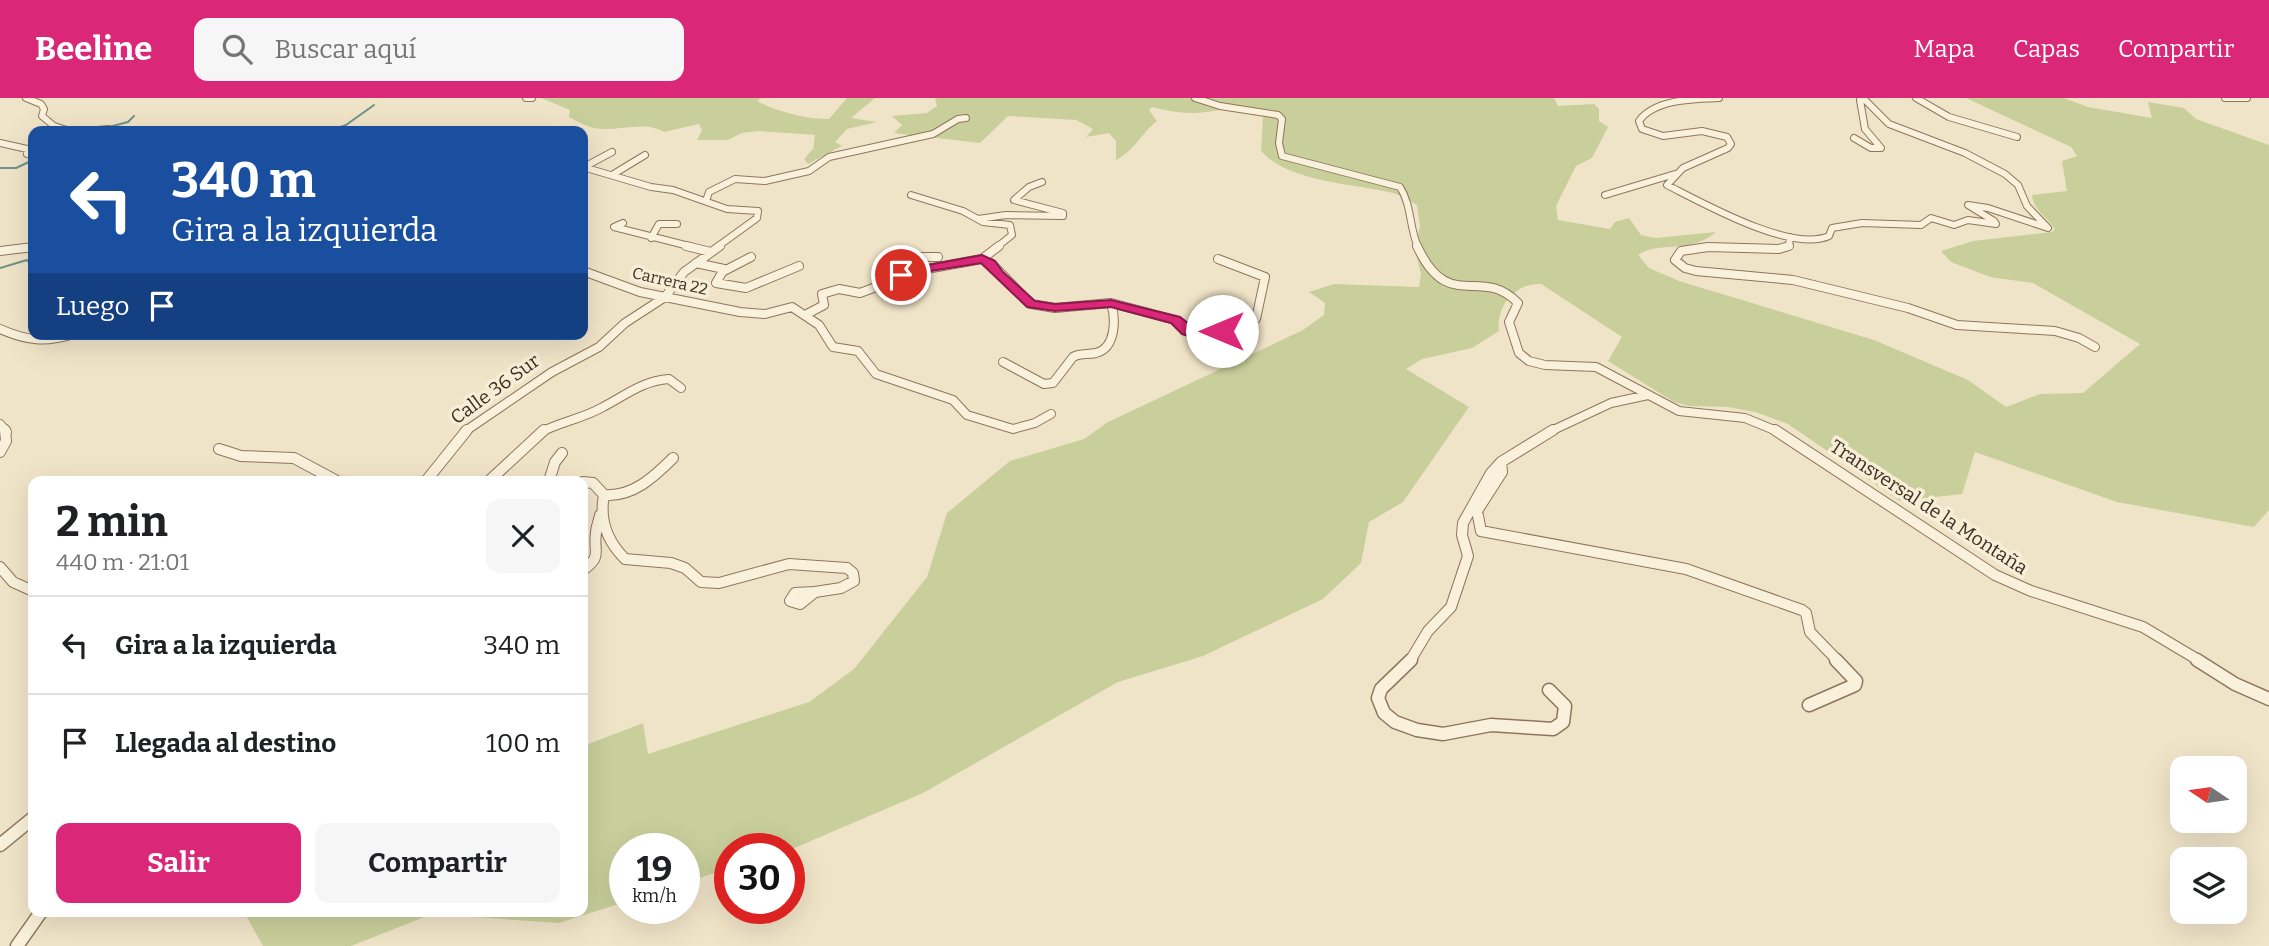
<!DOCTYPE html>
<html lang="es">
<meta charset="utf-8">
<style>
:root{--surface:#fff;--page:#f6f6f6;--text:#202124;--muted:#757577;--line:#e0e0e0;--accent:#db2777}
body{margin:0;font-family:Bitter,serif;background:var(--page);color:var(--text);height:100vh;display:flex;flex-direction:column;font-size:26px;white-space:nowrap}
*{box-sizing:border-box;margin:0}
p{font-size:23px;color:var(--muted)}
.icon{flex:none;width:38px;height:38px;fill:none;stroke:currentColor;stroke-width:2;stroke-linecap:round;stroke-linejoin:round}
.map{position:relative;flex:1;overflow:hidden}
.panel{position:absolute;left:28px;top:378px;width:560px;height:441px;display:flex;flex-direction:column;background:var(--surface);border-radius:14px;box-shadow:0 7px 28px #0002}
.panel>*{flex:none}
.guide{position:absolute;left:28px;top:28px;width:560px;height:214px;border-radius:14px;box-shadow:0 7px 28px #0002;background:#1a4fa0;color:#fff;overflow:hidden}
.needle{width:46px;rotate:283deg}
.buttons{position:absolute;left:2170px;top:658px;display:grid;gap:14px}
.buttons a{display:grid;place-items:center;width:77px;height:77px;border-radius:14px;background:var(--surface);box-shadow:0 7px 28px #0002;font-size:35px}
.speed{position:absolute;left:609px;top:735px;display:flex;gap:14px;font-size:35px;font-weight:700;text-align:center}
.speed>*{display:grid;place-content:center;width:91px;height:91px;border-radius:50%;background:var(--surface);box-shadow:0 7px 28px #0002;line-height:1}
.speed small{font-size:18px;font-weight:400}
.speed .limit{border:10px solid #d22;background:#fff;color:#111}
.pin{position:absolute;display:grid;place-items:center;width:60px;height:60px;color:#fff;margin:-30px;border:4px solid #fff;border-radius:50%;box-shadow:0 2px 7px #0007}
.me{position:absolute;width:77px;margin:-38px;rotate:270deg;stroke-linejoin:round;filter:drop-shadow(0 0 5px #0008)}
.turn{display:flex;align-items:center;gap:24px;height:147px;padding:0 28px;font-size:32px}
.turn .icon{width:91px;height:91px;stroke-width:2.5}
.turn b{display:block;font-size:49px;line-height:60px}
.then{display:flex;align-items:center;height:66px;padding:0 28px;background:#0003;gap:14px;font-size:26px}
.round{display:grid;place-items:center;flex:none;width:74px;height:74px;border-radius:14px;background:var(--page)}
.overview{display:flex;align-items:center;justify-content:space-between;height:119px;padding:0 28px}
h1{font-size:42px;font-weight:700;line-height:52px}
.cta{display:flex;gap:14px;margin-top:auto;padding:14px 28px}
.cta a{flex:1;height:80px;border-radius:14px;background:var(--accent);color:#fff;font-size:28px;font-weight:700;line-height:80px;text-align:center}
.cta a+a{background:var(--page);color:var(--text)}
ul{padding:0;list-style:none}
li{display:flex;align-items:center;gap:21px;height:98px;padding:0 28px;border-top:2px solid var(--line)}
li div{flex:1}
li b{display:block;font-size:26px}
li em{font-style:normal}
header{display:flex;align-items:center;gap:42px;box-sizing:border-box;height:98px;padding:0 35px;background:var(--accent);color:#fff}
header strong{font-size:33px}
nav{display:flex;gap:38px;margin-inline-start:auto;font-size:24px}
.search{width:490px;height:63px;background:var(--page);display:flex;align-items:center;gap:18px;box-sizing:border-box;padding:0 24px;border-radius:14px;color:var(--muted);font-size:26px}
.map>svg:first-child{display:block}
.green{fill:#c9cf9b}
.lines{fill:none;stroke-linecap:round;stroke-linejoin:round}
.stream{stroke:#6f938a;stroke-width:2}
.minor-far3-casing{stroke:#8d765c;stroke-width:8}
.minor-far2-casing{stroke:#8d765c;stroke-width:10}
.minor-far1-casing{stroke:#8d765c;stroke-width:12}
.minor-casing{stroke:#8d765c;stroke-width:15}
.minor-far3{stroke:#faf1dc;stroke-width:6}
.minor-far2{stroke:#faf1dc;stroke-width:8}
.minor-far1{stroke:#faf1dc;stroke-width:10}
.minor{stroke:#faf1dc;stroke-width:12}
.route{fill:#db2777;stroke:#8e194d;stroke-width:2}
.labels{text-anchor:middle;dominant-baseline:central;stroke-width:7;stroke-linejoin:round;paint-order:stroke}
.far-street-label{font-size:16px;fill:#3d2e20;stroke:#f7eed8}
.street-label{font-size:19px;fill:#3d2e20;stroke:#f7eed8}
</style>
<header>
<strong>Beeline</strong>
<div class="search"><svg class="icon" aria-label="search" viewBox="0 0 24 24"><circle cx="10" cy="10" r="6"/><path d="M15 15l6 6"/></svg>Buscar aquí</div>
<nav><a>Mapa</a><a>Capas</a><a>Compartir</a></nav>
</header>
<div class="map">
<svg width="2269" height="848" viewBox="0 0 2269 848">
<rect width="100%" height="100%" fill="#f0e4c8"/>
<path class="green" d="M541,0h220l-4,3c21,11 49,18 72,18l18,-21h28l-24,20 26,4 -30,7 -12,13 7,4 -34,18 -4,-5 9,-10 2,-14 -56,-4 -17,2 -14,7h-31l5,-10 -3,-6 -35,8c-18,-11 -42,-2 -62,-3 -12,0 -23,-7 -33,-12l1,-7z
M935,0h619l4,8 36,-2 5,5v12l9,6 -16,31 -16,8 -20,40 2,14 52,9 5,-7 14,-4 12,17 14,3 61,-6c-24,22 -59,9 -78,23l11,13 30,13 195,59 94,40 38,27 34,-13 43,-1 57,-49 -107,-61 -43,-6 -39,-15 -10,-11 32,-10 79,-9 3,-3c-8,-12 -22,-19 -23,-34l35,-4 -5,-30 15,-5 -6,-9 -105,-49h98l24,9 64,11 -4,-16 36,6 12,11 73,26v365l-15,17 -137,-25 -142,-50 -13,42 -62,7 -112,-77 -33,-12 -27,-5 -39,-1 -15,-4 -66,-41 14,-24 -81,-53c-26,-1 -45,21 -42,47l-27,17 -50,11 -16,10 63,38 -66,95 -34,20 -8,41 -38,36 -120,57 -85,26 -195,111 -124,53 -10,4 -59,-1v19l-46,15v-34h-59v53l-66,21 -127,-9 -81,32h-88l-19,-34h339v-166l60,-23 5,31 161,-52 45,-33 73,-92 20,-64 63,-52 74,-22 24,-17 195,-92 21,-15 1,-12 -16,-11 25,-8 85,3 2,-13 -6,-25 5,-23 -3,-21c-7,-4 -16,-10 -24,-12 -40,-10 -103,-10 -132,-42l2,-34c-18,-16 -49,-4 -71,-4 -14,0 -27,-3 -40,-6l-3,3 8,11c-15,12 -24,31 -41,39v-19l-7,-8 -23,4 7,-8 -17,-9 -68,-4 -28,27 -86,-10 8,-8 -10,-9 35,-3 10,-7z"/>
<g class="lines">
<path class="stream" d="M109,29l19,-5 6,-6
M330,33l16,-6 28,-20
M0,70h16l17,-8
M0,170l27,-8 6,8"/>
<defs>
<path id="minor-far3" d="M26,0l15,6 3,5 -2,7 12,10 16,5
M526,0h6
M1195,0l25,8 58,9 4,4 -3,24 3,13 118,31c12,19 9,40 18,60
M1719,0c-25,1 -64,1 -80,23l3,8 21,7 39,-5 25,6 4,7 -3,4 -45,20 -16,17c36,18 124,68 162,51l3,-8 30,-5 59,2 10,-7 23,7 14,-5 28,4 -2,-3
M1863,0l26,26 76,29 40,21 13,11 9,21 21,22 -60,-20 -20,-3 26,16
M1916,0l33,19 68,20
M2225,0h22
M84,33l25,-2
M1854,40l17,10h10l-16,-19 -5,-29 4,-2
M0,45l27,6v5
M583,69l68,20 22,3 54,19 31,2 -1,7 -40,29
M584,69l28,-15
M612,77l33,-20
M911,97l52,16 20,11 27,3 2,10 -15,12
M1605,97l70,-21
M706,103l3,-9 26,-13 30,2 44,-10 20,-14 104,-23 25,-15 8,-1
M978,121l28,-4 57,1v-3l-49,-13 15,-13 13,-5
M623,125l-9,4 79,20
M651,140l8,-14h18
M30,149h3
M1706,149h14
M1785,149l4,-1 1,-9"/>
<path id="minor-far2" d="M686,148l25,6
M1417,148c32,69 63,18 101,57l-9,19 10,31 10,8 16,4 51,2 83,44 66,7 34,14
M1789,148l-10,3 -71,-2 -27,4 -6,9 10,8 11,3 97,9 115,28 49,17 98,6 24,7 16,9
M0,153l33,-4
M982,161l17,-13
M696,165l28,6 -8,14 30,5 53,-22
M583,173l57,21 100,20 25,2 27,-7 27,18 14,22 25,4 18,23 77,26 14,15 46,14 22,-6 16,-9
M724,173l27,-14
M908,177l-20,-3 31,-15h19
M805,217l19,-10 -2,-11 17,-5 21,4 61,-23 61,-11 9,4 40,41 24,4 56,-5 64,17 11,11 10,3 26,-3 34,-12 9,-42 -47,-18
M0,231c27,12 46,14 74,5
M1003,264l41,22 9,-1 20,-26c8,-4 14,-2 23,-4 20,-5 20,-34 15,-50
M0,326l7,8
M464,334l88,-60 47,-25 26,-24 40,-26 19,-25 36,-26
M541,334c20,-10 43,-14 62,-25 23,-12 39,-26 66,-28l12,9
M1549,334l62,-29 37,-8"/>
<path id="minor-far1" d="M1775,332l220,145 36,16 112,36 57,34
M219,351l22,7 53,2 43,23
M0,354l6,-11 -1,-11
M1501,364l1,10 -25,39 4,20 205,38 116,41 4,3 4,19 28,29
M426,383l41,-51
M489,383l55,-51
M549,383l6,-19 7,-9
M583,384l10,1 11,12c29,2 50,-18 69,-37
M604,397c-5,25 3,46 21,64l46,4 14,5 16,14 18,1 70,-19 58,4 6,5 1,8 -13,7 -26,4
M0,469l13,15 20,9
M583,472c20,-14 10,-18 13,-37 0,-6 3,-12 4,-18
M815,494l-15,12 -10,-3 5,-8z
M1410,563l18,-30 23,-24 17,-51 -6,-21 1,-12 28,-50 10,-11 52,-32"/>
<path id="minor" d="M1411,562l-30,29 -3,9 6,15 11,9 22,8 26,4 48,-9 62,4 10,-7 2,-16 -16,-16
M2197,562l38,24 34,15
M1809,607l46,-20 1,-4 -20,-21
M0,747l33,-27
M17,848l24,-34"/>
</defs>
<use href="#minor-far3" class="minor-far3-casing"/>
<use href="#minor-far2" class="minor-far2-casing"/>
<use href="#minor-far1" class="minor-far1-casing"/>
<use href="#minor" class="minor-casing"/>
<use href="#minor-far3" class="minor-far3"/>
<use href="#minor-far2" class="minor-far2"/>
<use href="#minor-far1" class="minor-far1"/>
<use href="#minor" class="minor"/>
</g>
<path class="route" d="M982,157l13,6 8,11 32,29 20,3 56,-4 69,17 17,13 25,-2 6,3 -6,4 -26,3 -14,-4 -11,-11 -60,-16 -56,4 -28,-4 -46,-44 -50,8 -23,8 -13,-4 33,-10z"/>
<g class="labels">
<g class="far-street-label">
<text transform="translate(670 183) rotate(13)">Carrera 22</text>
</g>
<g class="street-label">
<text transform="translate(495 291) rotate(-36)">Calle 36 Sur</text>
<text transform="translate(1929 409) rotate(33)">Transversal de la Montaña</text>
</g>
</g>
</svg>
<div class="buttons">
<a><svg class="needle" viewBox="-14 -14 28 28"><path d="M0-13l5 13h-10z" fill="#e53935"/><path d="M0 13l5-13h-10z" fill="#757577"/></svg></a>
<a><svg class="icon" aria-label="layers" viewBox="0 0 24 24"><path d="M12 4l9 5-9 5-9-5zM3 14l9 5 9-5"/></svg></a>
</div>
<div class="speed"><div>19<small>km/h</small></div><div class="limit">30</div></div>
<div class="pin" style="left:901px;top:177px;background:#d93025"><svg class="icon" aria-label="arrive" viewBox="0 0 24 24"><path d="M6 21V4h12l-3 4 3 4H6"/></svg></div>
<svg class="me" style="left:1222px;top:233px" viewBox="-20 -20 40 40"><circle r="19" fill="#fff"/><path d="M0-13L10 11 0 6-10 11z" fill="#db2777"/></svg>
<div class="guide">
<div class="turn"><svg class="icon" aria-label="left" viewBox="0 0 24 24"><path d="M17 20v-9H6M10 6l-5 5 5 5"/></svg><div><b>340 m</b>Gira a la izquierda</div></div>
<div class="then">Luego<svg class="icon" aria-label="arrive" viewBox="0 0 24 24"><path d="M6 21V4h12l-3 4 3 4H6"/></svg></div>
</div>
<section class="panel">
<div class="overview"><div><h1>2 min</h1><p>440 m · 21:01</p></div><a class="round"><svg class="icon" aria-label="close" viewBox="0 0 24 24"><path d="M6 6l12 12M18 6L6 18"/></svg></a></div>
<ul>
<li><svg class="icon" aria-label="left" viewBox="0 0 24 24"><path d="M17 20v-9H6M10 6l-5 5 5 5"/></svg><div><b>Gira a la izquierda</b></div><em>340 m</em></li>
<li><svg class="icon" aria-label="arrive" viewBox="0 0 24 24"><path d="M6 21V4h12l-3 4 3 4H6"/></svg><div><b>Llegada al destino</b></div><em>100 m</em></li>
</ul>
<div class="cta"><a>Salir</a><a>Compartir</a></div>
</section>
</div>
